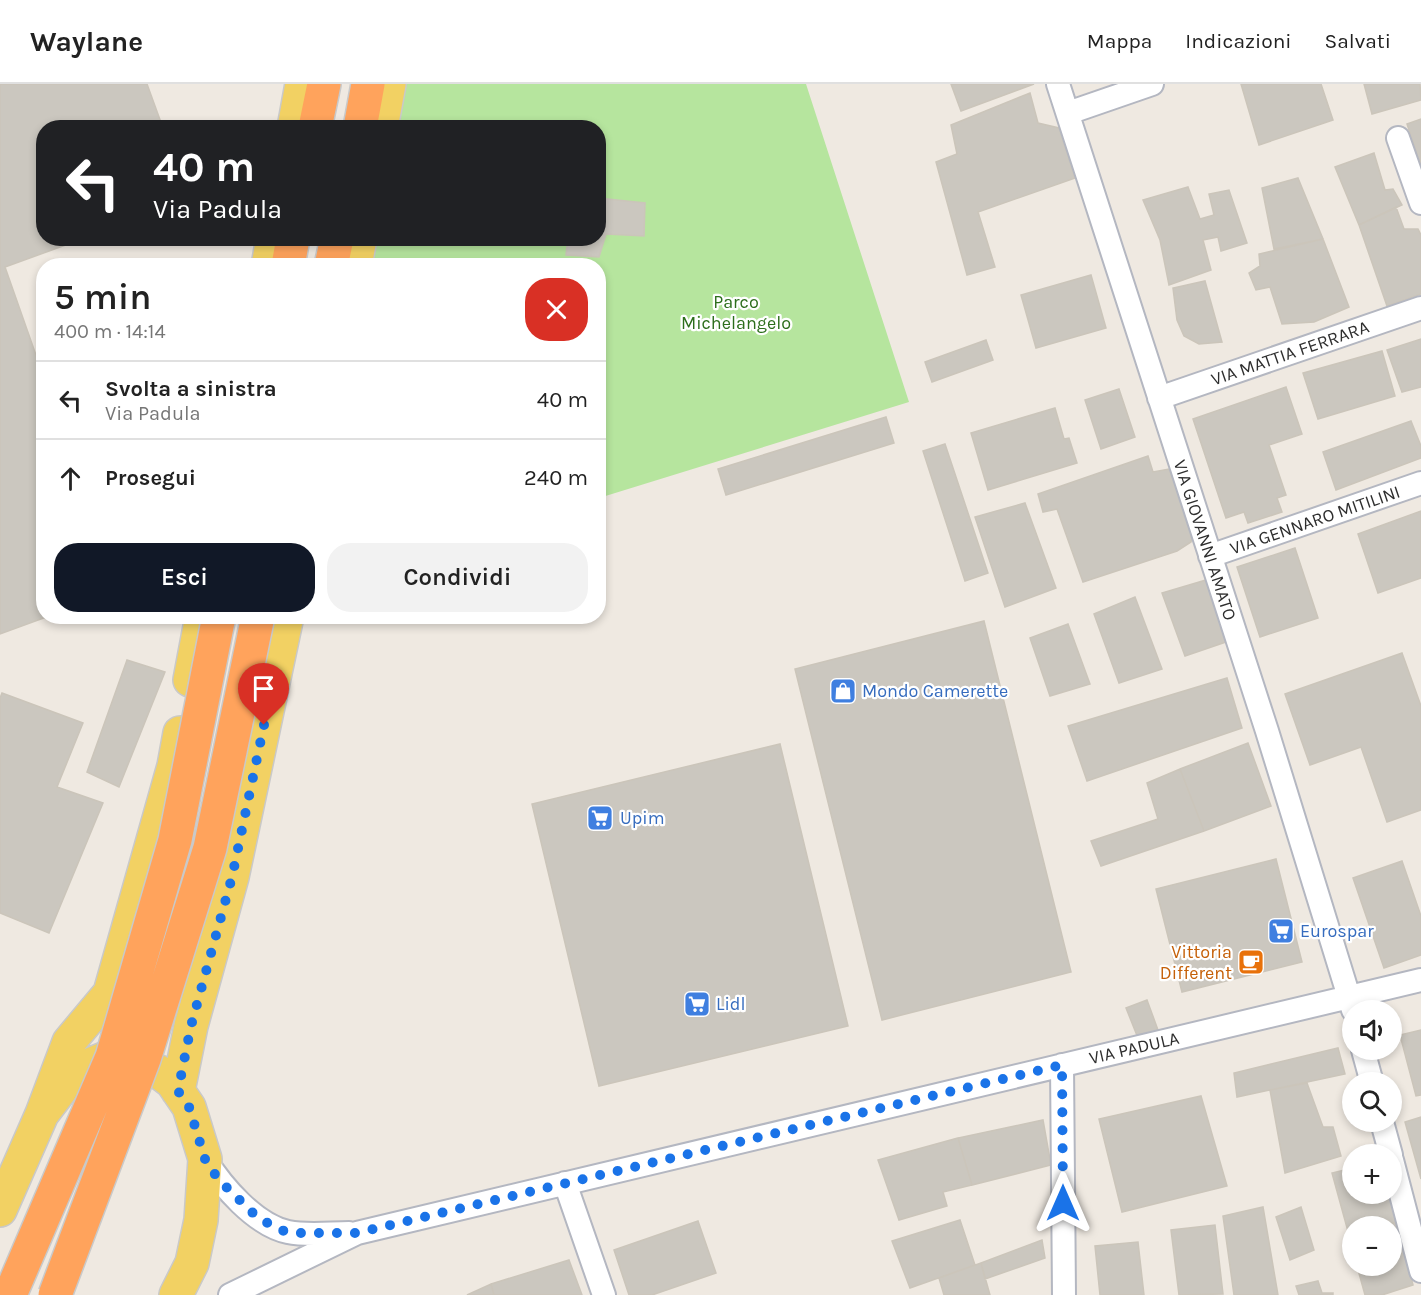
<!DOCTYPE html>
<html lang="it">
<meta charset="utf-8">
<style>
:root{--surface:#fff;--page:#f2f2f2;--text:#222;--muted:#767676;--line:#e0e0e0;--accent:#111827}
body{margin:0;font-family:Karla,sans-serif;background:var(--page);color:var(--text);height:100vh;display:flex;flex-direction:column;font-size:22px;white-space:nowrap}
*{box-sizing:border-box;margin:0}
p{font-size:20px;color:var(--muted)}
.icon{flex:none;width:33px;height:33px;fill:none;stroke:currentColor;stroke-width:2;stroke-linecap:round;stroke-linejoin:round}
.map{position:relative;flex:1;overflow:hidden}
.side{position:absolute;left:36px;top:174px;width:570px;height:366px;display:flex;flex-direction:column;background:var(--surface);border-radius:24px;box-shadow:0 3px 9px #0003}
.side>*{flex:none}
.top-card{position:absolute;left:36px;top:36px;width:570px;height:126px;border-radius:24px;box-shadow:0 3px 9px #0003;background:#202124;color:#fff;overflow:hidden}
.fabs{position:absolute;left:1342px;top:916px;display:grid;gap:12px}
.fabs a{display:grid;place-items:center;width:60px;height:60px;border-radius:50%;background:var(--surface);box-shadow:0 3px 9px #0003;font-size:30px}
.pin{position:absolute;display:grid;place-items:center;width:51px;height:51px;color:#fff;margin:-62px -26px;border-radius:50% 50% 50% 0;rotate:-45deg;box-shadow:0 0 6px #0007}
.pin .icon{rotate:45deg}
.me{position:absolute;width:66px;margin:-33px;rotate:0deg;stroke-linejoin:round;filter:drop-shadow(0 0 4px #0008)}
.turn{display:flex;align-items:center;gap:21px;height:126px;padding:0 18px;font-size:27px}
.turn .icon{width:78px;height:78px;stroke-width:2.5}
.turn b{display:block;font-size:42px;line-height:51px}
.round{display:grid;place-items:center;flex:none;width:63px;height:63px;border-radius:24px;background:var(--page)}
.head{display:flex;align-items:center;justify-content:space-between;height:102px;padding:0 18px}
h1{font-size:36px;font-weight:600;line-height:45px}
.action{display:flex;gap:12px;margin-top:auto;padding:12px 18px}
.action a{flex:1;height:69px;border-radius:24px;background:var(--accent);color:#fff;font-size:24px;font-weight:600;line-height:69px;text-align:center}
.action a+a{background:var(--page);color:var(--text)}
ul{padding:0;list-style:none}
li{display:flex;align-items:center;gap:18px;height:78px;padding:0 18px;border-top:2px solid var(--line)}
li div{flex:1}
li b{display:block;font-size:22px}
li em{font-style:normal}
header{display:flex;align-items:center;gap:36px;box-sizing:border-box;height:84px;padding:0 30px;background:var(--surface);border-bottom:2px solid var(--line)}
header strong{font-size:28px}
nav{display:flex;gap:33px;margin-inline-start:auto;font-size:21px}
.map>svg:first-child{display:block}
.green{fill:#b6e59e}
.building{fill:#cbc7bf;stroke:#cbc5ba;stroke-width:1.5}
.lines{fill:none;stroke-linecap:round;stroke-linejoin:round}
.street-casing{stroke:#b4b7c1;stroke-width:26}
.primary-casing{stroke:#c9c9c9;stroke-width:36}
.highway-casing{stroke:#c9c9c9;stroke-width:36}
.street{stroke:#fff;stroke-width:22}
.primary{stroke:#f2d163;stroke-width:33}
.highway{stroke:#ffa35c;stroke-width:33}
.highway-bridge-casing{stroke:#c9c9c9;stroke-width:36;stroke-linecap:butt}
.highway-bridge{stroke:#ffa35c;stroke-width:33}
.route{stroke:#1a73e8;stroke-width:10;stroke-dasharray:0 18}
.labels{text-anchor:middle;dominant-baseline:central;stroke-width:4.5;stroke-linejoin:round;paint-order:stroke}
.park-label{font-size:18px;fill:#2c6e1b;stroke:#fff}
.street-label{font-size:18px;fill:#2e2e2e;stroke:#fff}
.shop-label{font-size:18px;fill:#366cbe;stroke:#fff;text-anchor:start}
.food-label{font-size:18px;fill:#c56008;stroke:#fff;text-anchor:end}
</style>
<header>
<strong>Waylane</strong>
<nav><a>Mappa</a><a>Indicazioni</a><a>Salvati</a></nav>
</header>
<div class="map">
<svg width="1421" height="1211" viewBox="0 0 1421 1211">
<rect width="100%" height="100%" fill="#efe9e1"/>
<path class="green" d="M405,0h401l103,318 -310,96 -1,-232h-230l5,-27 225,-1v-110l-202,-1z"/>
<path class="building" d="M0,0h147l16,44h-119v110h41l-80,29 39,111v238h5l-49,18z
M951,0h83l-73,27z
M1241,0h80l12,36 -74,25z
M1364,0h56l1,16 -49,14z
M1030,9l8,30 21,5 16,50 -97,34 17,55 -28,8 -31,-113 21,-8 -6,-29z
M1421,35v47l-14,-42z
M1374,69l11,37 8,-1 9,16 -43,20 -24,-58z
M1298,94l25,61 -49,10 -12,-61z
M1188,103l12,32 14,-4 -5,-21 20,-4 18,53 -26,8 -3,-14 -15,3 8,30 -42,15 -9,-45 -17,-40z
M598,114l47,5 -1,33 -38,-2 -7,23 -33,-2 2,-17h30z
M1396,123l8,22h14l3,6v59l-34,12 -28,-81z
M1323,155l26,68 -35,15 -32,2 -12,-37 -14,3 -7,-17 11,-7 -1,-12z
M1091,191l15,53 -70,20 -15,-53z
M1205,197l17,61 -23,2 -15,-8 -7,-16 -4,-32z
M1421,255v48l-19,5 -15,-42z
M986,256l7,20 -61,22 -7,-20z
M1382,267l13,45 -77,23 -15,-46z
M1286,303l16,47 -33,11 17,50 -9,3 5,14 -34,11 -4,-11 -18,6 -33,-99z
M1119,305l16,48 -34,12 -16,-49z
M1055,324l9,31 5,-1 8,25 -89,27 -17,-57z
M886,333l8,26 -168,52 -8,-26z
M1411,337l10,25v12l-85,32 -13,-38z
M945,360l43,129 -23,8 -42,-130z
M1148,372l5,16 16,-3 25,61 -3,12 -14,9 -94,31 -26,-73 -14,3 -5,-18z
M1025,419l31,85 -51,19 -30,-90z
M1421,427v67l-43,15 -20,-59z
M1295,464l23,70 -58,19 -23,-70z
M1206,496l20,62 -41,14 -23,-63z
M1135,513l27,72 -43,14 -25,-69z
M984,537l87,351 -189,48 -87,-351z
M1068,540l22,60 -40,12 -20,-58z
M1402,569l19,53v104l-34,12 -26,-75 -51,18 -25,-71z
M127,576l38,12 -46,115 -32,-15z
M1227,594l15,50 -155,53 -19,-55z
M2,609l81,30 -26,64 46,16 -54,130 -49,-20v-215z
M1248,659l23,63 -67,25 -24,-62z
M780,660l68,282 -249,60 -67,-282z
M1180,685l24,62 -103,35 -10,-25 67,-22 -11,-36z
M1276,775l26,103 -120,30 -26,-103z
M1402,777l19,55v39l-37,13 -31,-90z
M1147,916l11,30 -20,8 -12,-30z
M1421,946v65l-5,1 -16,-61z
M1338,964l7,26 -108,23 -3,-24z
M1307,999l16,44h10l8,29 -56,17 -15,-83z
M1201,1012l26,90 -105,26 -23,-93z
M1421,1033v62l-16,-57z
M1043,1036l8,45 -79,20 -14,-47z
M958,1054l14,47 -29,7 4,14 -48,14 -21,-60z
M1353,1084v26h37l7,28 -18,5h-26v7l-4,1 -17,-62z
M1263,1123l15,88h-44l-11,-79z
M1301,1123l13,43 -24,10 -14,-43z
M960,1136l15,45 -65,23 -18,-47z
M698,1137l18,52 -64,22h-23l-15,-45z
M1397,1138l16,63 -31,10h-17l-8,-29h35v-39h-13z
M1215,1141l8,69 -44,1 -8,-65z
M1042,1156l3,18 -60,21 -4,-16z
M1138,1158l6,53h-44l-5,-49z
M569,1176l13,35h-88l-3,-11z
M981,1179l9,32h-46l-5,-17z
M1318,1197l4,12h11v2h-34l-3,-9z
M491,1200l3,11h-27z"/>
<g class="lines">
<defs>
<path id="street" d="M1058,0l209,647 86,279
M1068,29l84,-29
M1398,54l23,65
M1159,314l262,-90
M1210,472l211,-73
M1363,966l9,33
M1062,981l2,230
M1382,1038l9,33
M205,1075c17,27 50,66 83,73 19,4 42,1 61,1
M1392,1076l29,111
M565,1099l39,112
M230,1211l127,-62 1064,-253"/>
<path id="primary" d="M294,44l8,-44
M381,44l8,-44
M268,182l5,-28
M355,182l5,-28
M190,596l12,-64
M178,1007l13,-65 41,-149 55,-261
M42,1030l27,-72 41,-49 64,-227 6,-33
M0,1126l42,-96 26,-34 19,-14 17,-7 32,3 23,10 13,10 17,25 16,52 -4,61 -9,43 -16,32"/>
<path id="highway" d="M315,44l9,-44
M360,44l8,-44
M288,182l5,-28
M331,182l6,-28"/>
</defs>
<use href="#street" class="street-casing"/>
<use href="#primary" class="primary-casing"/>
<use href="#highway" class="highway-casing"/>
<use href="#street" class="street"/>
<use href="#primary" class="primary"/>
<use href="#highway" class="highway"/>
<defs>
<path id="highway-bridge" d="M10,1211l102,-238 63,-217 44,-224
M55,1211l89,-236 66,-211 48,-232"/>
</defs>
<use href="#highway-bridge" class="highway-bridge-casing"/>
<use href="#highway-bridge" class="highway-bridge"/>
</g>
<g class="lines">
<path class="route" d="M264,641l-32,152 -41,149 -13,65 11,16 16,52 13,20 39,38 21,12 13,4h66l705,-168 1,138"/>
</g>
<defs>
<symbol id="shop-square" viewBox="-11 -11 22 22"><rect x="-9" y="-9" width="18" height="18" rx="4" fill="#3f7fe0" stroke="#fff"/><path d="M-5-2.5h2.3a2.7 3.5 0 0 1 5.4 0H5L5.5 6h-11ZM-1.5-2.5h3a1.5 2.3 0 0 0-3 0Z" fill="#fff"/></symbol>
<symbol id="supermarket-square" viewBox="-11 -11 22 22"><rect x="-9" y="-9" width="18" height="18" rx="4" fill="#3f7fe0" stroke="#fff"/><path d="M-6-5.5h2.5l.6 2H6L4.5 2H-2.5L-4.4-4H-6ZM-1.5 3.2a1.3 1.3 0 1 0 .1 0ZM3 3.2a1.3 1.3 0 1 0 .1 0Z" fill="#fff"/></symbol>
<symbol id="cafe-square" viewBox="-11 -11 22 22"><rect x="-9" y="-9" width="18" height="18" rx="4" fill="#e8710a" stroke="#fff"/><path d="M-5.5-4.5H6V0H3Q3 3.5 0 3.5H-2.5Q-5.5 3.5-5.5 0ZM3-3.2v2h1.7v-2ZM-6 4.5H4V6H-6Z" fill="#fff"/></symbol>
</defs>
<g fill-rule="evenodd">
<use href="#shop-square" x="828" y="592" width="30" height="30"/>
<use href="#supermarket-square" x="585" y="719" width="30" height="30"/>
<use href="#supermarket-square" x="1266" y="832" width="30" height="30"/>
<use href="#cafe-square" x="1236" y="863" width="30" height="30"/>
<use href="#supermarket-square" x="682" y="905" width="30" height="30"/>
</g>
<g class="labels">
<g class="park-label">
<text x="736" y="218">Parco<tspan x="736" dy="21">Michelangelo</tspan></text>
</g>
<g class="street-label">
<text transform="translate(1290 269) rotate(-19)">VIA MATTIA FERRARA</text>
<text transform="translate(1315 436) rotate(-19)">VIA GENNARO MITILINI</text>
<text transform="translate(1205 456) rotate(72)">VIA GIOVANNI AMATO</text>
<text transform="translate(1134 964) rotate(-13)">VIA PADULA</text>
</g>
<g class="shop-label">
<text x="862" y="607">Mondo Camerette</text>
<text x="620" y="734">Upim</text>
<text x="1300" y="847">Eurospar</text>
<text x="716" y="920">Lidl</text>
</g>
<g class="food-label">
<text x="1232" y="868">Vittoria<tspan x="1232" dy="21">Different</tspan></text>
</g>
</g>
</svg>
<div class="fabs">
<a><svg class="icon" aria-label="sound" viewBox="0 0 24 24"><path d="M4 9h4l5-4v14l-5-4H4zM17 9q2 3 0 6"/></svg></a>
<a><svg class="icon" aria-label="search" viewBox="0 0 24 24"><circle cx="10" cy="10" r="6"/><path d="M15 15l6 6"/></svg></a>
<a>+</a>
<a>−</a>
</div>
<div class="pin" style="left:264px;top:641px;background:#d93025"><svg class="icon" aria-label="arrive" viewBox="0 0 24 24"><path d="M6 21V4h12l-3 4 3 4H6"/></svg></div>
<svg class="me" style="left:1063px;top:1119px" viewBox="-20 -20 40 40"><path d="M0-17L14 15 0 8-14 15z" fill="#1a73e8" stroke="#fff" stroke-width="4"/></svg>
<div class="top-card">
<div class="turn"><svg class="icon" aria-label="left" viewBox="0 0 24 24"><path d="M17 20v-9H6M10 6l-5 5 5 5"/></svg><div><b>40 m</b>Via Padula</div></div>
</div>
<section class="side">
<div class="head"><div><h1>5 min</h1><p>400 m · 14:14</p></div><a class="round" style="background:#d93025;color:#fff"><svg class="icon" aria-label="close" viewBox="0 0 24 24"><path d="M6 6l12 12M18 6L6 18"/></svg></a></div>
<ul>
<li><svg class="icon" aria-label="left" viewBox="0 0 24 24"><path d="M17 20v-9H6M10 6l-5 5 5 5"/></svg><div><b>Svolta a sinistra</b><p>Via Padula</p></div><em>40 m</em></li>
<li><svg class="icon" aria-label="ahead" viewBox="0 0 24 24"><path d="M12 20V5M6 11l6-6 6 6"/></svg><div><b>Prosegui</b></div><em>240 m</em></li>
</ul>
<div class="action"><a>Esci</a><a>Condividi</a></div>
</section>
</div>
